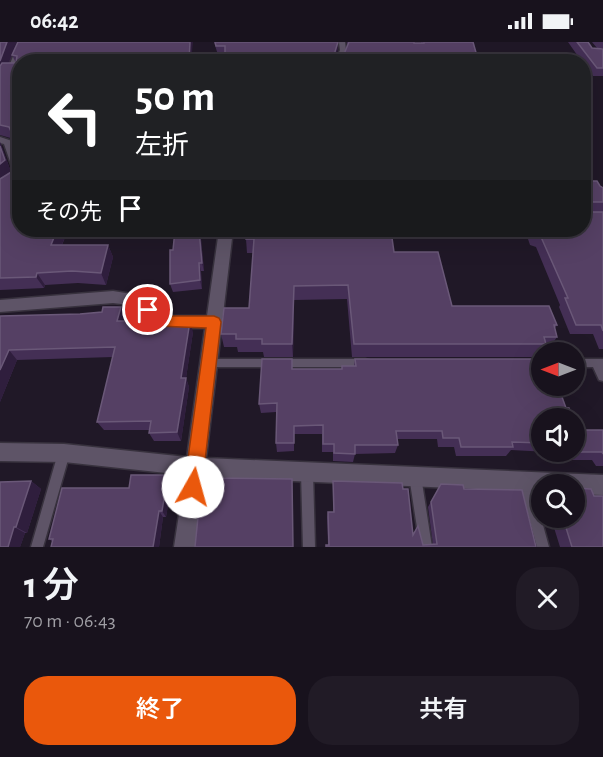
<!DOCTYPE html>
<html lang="ja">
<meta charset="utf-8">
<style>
:root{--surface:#18121d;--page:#211b26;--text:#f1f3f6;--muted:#9f9ea4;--line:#36323b;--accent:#ea580c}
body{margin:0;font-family:"Alegreya Sans","Noto Sans JP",sans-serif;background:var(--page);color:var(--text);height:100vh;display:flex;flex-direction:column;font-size:22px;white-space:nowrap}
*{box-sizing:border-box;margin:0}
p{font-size:20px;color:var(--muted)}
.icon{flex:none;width:33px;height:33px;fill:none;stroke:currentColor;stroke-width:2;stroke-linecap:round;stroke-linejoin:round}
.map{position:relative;height:505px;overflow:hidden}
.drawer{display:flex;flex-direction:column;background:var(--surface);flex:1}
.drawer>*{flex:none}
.guide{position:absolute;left:12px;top:12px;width:579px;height:183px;border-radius:24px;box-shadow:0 6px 24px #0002,0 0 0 2px var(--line);background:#202124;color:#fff;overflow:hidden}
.needle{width:39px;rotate:270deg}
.controls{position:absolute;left:531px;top:300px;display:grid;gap:12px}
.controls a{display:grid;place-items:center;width:54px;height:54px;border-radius:50%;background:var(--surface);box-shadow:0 6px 24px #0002,0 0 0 2px var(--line);font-size:30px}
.pin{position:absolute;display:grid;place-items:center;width:51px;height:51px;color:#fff;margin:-26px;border:3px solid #fff;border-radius:50%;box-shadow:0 2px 6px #0007}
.me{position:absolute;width:66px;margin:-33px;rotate:7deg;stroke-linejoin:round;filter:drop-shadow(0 0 4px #0008)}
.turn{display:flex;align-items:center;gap:21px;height:126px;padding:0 24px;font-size:27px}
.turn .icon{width:78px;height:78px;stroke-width:2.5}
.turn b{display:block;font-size:42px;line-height:51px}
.then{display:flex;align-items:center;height:57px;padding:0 24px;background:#0003;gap:12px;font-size:22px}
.round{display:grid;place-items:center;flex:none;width:63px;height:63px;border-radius:24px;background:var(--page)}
.summary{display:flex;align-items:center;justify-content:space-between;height:102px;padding:0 24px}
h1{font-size:36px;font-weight:600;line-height:45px}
.button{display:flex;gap:12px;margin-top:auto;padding:12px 24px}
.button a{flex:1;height:69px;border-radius:24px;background:var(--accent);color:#fff;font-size:24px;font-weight:600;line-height:69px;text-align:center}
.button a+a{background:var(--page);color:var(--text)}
.status{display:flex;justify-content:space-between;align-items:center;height:42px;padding:0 30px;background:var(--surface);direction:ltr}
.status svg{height:16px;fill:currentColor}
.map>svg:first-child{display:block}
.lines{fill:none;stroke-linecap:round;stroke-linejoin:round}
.lane-casing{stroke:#38323e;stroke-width:3}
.street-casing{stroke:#38323e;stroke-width:3}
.lane{fill:#5e5467;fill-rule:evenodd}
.street{fill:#5e5467;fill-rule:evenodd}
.wall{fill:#442f55}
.shaded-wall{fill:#2f1e3d}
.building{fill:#554064;stroke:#6a5878;stroke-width:1.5}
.route{fill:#ea580c;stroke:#983908;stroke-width:1.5}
</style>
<div class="status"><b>06:42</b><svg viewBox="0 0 49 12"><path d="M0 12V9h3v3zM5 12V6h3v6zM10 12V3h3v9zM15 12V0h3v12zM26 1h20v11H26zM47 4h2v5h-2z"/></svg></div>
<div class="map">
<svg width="603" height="505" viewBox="0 0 603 505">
<rect width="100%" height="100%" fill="#201827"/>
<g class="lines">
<defs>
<path id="lane" d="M19,0h6l-11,27h6v4l-12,-1 -1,-1z
M339,0h6l1,8 -5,12h-6l5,-12z
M209,317h156l4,1 1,3 -1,3 -4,1h-156l-4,-1 -1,-3 1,-3z
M574,317h29v22l-4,-1 -6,-13h-19z
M64,405l4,2 2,4 -27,94h-12l27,-94 2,-4z
M307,424l4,2 2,4 2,75h-12l-2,-75 2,-4z
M415,428l4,2 2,4 11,71h-12l-11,-71 2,-4z
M525,433l4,2 2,4 18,66h-12l-18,-66 2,-4z"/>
<path id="street" d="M0,95l15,5 5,13v22l-6,-4 -10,-29 -4,-1z
M219,188h14l-27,228 397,17v20l-29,-1v-10h-32v8l-338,-15 -8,70h-22l11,-72 -121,-13 -64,-1v-18l64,1 123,13 18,-129h-43l-33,-23 -16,-2 -113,9v-12l113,-9 25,4 27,21h42z"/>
</defs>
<use href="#lane" class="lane-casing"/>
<use href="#street" class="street-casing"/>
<use href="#lane" class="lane"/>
<use href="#street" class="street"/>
</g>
<path class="wall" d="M0,0h17l-8,21h7l-4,-8 6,-13 2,20 48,168 -6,15h46l5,12 -7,28 -28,-2 -33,2 -1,3 -44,2v-148l11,30 5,-3v-26l-2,-4 -14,-4z
M214,0h124l-2,12h8l3,-9v-3h67v1h7v-1h52l3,20 -258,-7z
M568,0h20l4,6 11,1v27h-10l-9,-13v-1h-2z
M592,0h11v6h-6z
M584,139l19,7v24h-13h13v137h-4l-6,-15h-23l-11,-27 1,-2 -24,-58 -6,-2 -5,-15h59z
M175,188h35l-2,8 -7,1 3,32h-3l1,18 -29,3 -3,-8z
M338,193l34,3 22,14 58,54 105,19 -2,3 2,9 -9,13h-6l-5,7h-185l-5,-58 -53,1 -1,57h-29l-1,-5h-25l-1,-5h-13l-3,-13 28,-26 4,-55h-6l-1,-14z
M0,274l126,2 -1,3 10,2 58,9 -7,46 3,9 -8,54h-27l-5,-8v-3h-45l-7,-8 16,-65 -96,3 -17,42z
M292,317v10h50v-3h12l1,-7 187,59v34h32l4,-22h25v36h-7l-4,-6h-40l-3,-8 -38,-2 -5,6h-50l-2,-9h-16l-1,-8h-40l1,6 -3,8 -40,1 -2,8 -20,-1v-9h-11v-18h-28v17l-17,1 -1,-9v-31l-15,1 -2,-9z
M168,433l4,7 -6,35h-3l-4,30h-108l2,-5 -4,-3 80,-51z
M31,439l10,8 -14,44h-2l-5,14h-20z
M333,439l70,8 10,45 5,-8 5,19h10l-5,-38 13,-23 23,5 72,58 -208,-2 -1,-28 1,-5h5z
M551,476h23l29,29h-43z"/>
<path class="shaded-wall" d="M7,0h10l-12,30 -5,1v-12z
M190,0h3l-2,20h-2z
M338,0v8l-4,12v-7z
M0,100l11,30 -11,9z
M57,188h11l-11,26 -6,-11z
M199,188l2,9 3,32 -2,-8z
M207,188h3l-2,8z
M108,203l5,12 -7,28 -5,-12z
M199,221l2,8 1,18 -2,-9z
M37,231l8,12 -1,3 -8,-11z
M294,244v14l-1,57 -1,-13z
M121,265l5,11 -4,13 -5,-10z
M190,279l3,11 -7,46 3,9 -8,54 -4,-9 4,-54z
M9,308l8,10 -17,42v-32z
M168,433l4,7 -6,35 -4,-6z
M31,439l10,8 -14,44 -11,-6z
M159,469l4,6 -4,30h-6z
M14,485l11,6 -5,14h-12z"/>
<path class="building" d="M0,0h7l-7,19z
M18,0h172l-1,20h-169v168h37l-6,15h57l-7,28 -29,-2 -35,2 -1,4 -36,1v-99l16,-10v-26l-7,-16 -9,-2v-59l2,-3h14l1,-7 -5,-1z
M215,0h123l-4,13 10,-1 5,-12h65v1h10v-1h49l4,14 -1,6h-251v-16h-9z
M577,0h11l4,6 11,1v19h-6z
M0,104l5,14 -5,4z
M584,139h13l3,5 3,2v14h-13l-3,2 3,8h13v119l-2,-6h-25l-11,-27h3l-27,-61 -6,-2 -2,-5h51z
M175,188h32h-8l3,33h-3l1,17 -30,4v-34h3z
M247,188h91v5l33,-1 1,4h20l2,14h44l14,54h97l8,19h-3l3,12h-13l2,7h-192l-6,-59 -54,1 -2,58h-30v-5h-26v-5h-15l3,-26h25l5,-69h-8z
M103,265h18l-4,14h17l-1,2 57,-2 -9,57h5l-9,54 -28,1 2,-12 -54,1 18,-75 -106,3 -9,20v-54l80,-2 22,-2z
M262,317h30v10h50v-3h14l-1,-7h187v27h16l8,22h3l4,10h-31v25l-30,-1 1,5h-52l-2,-9h-16l-1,-7h-46l2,14h-43v9l-21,-1v-9h-11v-19l-29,1v17h-18l1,-40 -18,1z
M574,379l4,9h25v24l-1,-2h-40h12z
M131,433h37l-6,36h-3l-6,36h-102l2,-8h-4l13,-51h67z
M202,436l90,1 1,68h-98z
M31,439l-15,46h-2l-6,20h-8v-65z
M333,439l69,2 1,6h5l5,46 5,-9 5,19 14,-1 -6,-42 10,-18 22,1 1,4 58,1 14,57h-210v-2h3l-1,-33h6z
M574,446l17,1 3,7h9v51h-31l-9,-29h11z"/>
<path class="route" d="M148,263l17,11h49l5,2 2,4 -19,165 -3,6 -6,3 -6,-3 -3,-6 22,-159 -49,-2 -16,-16 2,-3z"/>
</svg>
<div class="controls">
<a><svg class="needle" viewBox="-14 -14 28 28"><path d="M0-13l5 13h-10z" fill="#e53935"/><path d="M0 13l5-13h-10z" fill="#9f9ea4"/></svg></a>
<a><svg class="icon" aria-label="sound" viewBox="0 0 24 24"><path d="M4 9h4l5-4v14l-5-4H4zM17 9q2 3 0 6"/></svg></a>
<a><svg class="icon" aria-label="search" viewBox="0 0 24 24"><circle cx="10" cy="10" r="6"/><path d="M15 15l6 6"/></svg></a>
</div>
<div class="pin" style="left:148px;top:268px;background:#d93025"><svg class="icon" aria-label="arrive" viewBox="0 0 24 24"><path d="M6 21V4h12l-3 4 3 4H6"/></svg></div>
<svg class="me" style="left:193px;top:445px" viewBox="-20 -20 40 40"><circle r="19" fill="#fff"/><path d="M0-13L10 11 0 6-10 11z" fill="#ea580c"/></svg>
<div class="guide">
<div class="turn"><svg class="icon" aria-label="left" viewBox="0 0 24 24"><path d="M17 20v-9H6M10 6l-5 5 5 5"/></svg><div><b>50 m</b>左折</div></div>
<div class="then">その先<svg class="icon" aria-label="arrive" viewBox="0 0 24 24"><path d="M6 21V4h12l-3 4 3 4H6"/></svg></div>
</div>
</div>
<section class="drawer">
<div class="summary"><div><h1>1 分</h1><p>70 m · 06:43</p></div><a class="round"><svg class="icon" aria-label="close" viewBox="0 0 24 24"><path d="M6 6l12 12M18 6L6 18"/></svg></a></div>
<div class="button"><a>終了</a><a>共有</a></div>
</section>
